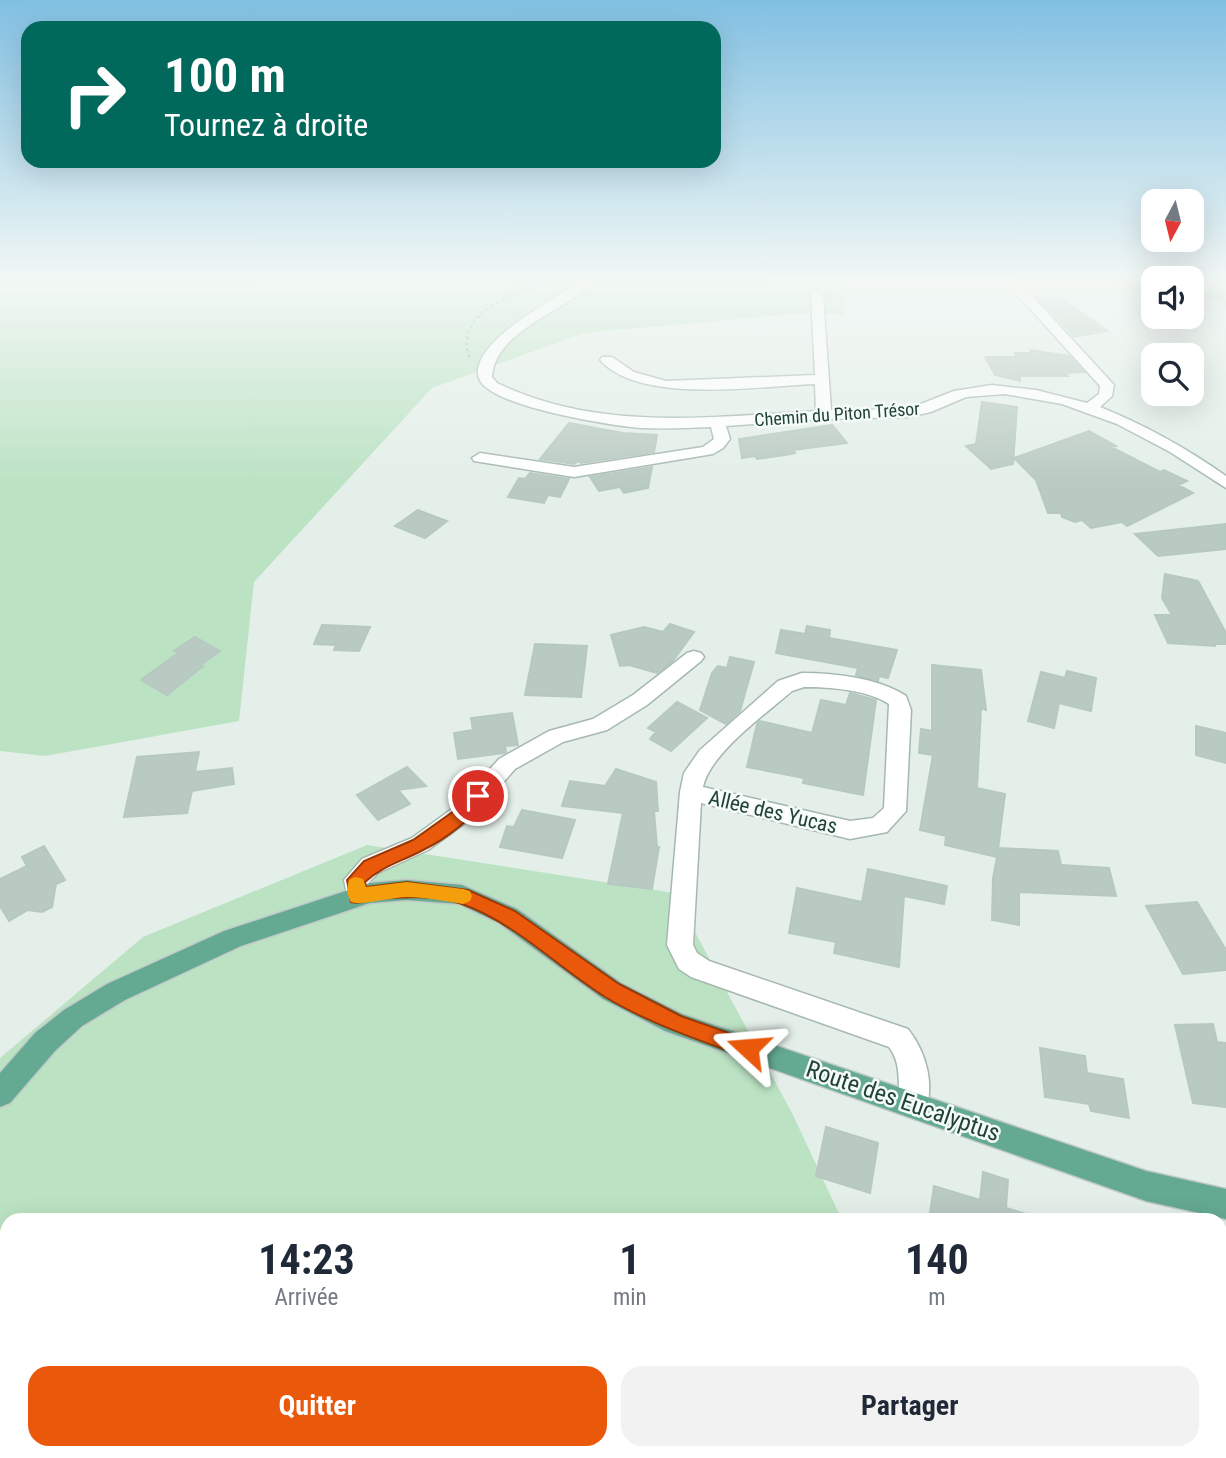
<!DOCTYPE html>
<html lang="fr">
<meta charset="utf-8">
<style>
:root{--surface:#fff;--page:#f2f2f3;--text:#1f2937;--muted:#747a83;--accent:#ea580c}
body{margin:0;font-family:"Roboto Condensed",sans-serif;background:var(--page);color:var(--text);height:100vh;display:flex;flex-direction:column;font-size:26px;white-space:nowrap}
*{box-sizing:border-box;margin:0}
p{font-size:23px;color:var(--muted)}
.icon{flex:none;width:38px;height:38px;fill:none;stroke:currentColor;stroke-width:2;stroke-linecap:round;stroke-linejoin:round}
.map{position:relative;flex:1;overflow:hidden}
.side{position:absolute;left:0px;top:1213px;width:1227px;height:247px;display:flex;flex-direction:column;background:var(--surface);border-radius:21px 21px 0 0;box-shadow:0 7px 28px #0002}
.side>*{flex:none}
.banner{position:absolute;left:21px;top:21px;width:700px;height:147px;border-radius:21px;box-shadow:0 7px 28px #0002;background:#00695c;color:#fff;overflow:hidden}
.needle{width:46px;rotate:187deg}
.fabs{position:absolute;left:1141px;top:189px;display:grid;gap:14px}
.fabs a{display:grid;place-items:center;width:63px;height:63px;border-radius:14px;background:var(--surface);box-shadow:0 7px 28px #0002;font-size:35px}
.pin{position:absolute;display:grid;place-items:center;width:60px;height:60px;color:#fff;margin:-30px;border:4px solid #fff;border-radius:50%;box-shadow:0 2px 7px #0007}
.me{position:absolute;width:77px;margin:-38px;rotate:289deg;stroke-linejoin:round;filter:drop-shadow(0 0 5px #0008)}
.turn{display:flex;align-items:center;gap:24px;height:147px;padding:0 28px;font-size:32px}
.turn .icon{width:91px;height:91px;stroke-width:2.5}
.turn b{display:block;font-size:49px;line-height:60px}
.eta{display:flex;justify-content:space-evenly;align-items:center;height:119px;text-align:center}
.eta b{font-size:42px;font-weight:700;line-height:49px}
.button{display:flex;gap:14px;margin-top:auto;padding:14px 28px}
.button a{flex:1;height:80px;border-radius:21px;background:var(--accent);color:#fff;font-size:28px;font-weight:700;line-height:80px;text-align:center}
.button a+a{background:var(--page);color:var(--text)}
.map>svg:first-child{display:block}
.green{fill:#bbe2c3}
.building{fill:#b9cac2;stroke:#b6c9c0;stroke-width:2}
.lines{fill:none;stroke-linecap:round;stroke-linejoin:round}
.minor-casing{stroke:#a6b8b0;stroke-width:3}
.major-casing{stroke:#c1cac7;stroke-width:3}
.path-far1{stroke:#82b6a1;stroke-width:2.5;stroke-dasharray:2.5 3.5;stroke-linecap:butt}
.path{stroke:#82b6a1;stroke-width:6;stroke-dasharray:5 8;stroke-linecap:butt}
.minor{fill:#fff;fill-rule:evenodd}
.major{fill:#64a992;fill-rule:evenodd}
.route{fill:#ea580c;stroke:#983908;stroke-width:2}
.slow{fill:#f59e0b}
.labels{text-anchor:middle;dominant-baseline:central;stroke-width:5;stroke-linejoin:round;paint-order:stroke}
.far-street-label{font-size:18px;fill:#214337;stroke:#f5fbf8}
.street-label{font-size:21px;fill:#214337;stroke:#f5fbf8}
.near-street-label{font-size:24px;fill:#214337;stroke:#f5fbf8}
</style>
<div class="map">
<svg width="1226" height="1458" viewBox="0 0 1226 1458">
<rect width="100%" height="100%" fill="#e4efe9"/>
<path class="green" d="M0,281h846l-3,34 -36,-2 -223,20 -152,55 -178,194 -15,139 -194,35 -45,-5z
M1192,281h34v27l-6,-7 -28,-5z
M367,845l307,48 119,222 49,105h-835v232h944l3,6h-954v-400l143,-121z"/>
<path class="building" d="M1037,297h23l47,34 -33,6z
M1030,350l39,6 15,16 -19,1 3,3h-48v5l-25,-6 -10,-18h32l-2,-4h17z
M982,402l35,5 -4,57 -22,5 -25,-23 10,-2z
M569,423l54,10 34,2 -3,17 -73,11 -2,-2 -5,3 -34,-5z
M832,425l15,18 -54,7 2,3 -10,2 -28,4 -2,-3 -13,2 -3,-19z
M1089,431l27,15 -5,1 49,25 4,-2 23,11 -9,4 15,8 -66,33 -5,-4 -31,6 -9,-8 -7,2 -13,-5 -1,-4h-13l-12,-33 -22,-22z
M652,467l-4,21 -24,5 -4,-6 -21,4 -9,-14z
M530,473l39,6 -9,18 -12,-2 -4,8 -36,-6 11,-19 6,1z
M418,510l10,4 19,7 -22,17 -30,-12z
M1226,524v25l-68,7 -23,-22z
M1165,574l33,7 28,52v11h-12l1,2 -47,-3 -13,-28h17l-10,-17z
M670,624l24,8 -22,30 -15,11 -28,-8 -9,1 -9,-31 33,-8 19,5z
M322,625l48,2 -11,24 -25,-1 2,-5 -22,-1z
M807,626l23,4 -1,8 68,12 -9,28 -9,-2 -1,5 -22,-6 2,-7 -82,-15 5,-23 24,4z
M195,637l25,14 -20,14 3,1 -36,29 -26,-15 37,-27 -4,-2z
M535,644l52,2 -6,51 -56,-2z
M730,657l24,5 -14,49 -14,13 -26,-14 12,-37 6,-7 9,2z
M932,665l49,5 5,40 -5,-2 -4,80 28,6 -8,63 2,-9 59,3 3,14 48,3 7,28 -97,-4v33l-27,-5 1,-42 4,-21 -52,-12 1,-9 -26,-6 13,-75 -14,-2 2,-24 11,2z
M1067,671l29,7 -5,33 -32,-8 -5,25 -26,-7 13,-49 24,6z
M850,693l26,7 -13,95 -60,-12 1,-5 -57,-11 10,-43 3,-3 52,12 9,-33 25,5z
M677,702l30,16 -36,33 -21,-12 6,-7 -8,-4z
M512,713l6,32 -13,1 1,6 -2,1 -46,6 -4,-26 19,-3 -2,-12z
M1196,726l30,7v30l-30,-8z
M199,752l-4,20 37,-4 2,16 -42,7 -5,22 -63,4 13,-60z
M407,767l19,19 -28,4 12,14 -32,16 -21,-25z
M616,769l40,13 2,29h-4l3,36h2l-7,42 -44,-5 15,-71 -61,-7 8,-25 35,5z
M522,810l53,10 -13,38 -62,-11 7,-21 7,1z
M44,846l21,34 -9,4 -4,23 -10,5 -14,-2 -19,11 -9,-15v-27l27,-13 -5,-9z
M868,869l79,17 -3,18 -40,-8 -5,71 -65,-14 2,-11 -47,-9 8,-45 65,14z
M1197,902l29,48v20l-43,4 -37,-68z
M1213,1024l4,18 9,1v64l-33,-4 -18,-78z
M1040,1048l45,8 2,17 36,6 6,39 -38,-7 -2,-7 -44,-7z
M826,1127l52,16 -8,50 -54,-17z
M983,1172l25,8 -2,28 23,7 -1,5h-99l5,-34 46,14z"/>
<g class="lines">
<defs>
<path id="minor" d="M581,281h15c-29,29 -102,50 -104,96l5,6c101,49 212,34 319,28l-1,-27c-56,2 -175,21 -215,-24l2,-3h10l22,15 32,9 149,-6 -4,-80 6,-4 6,4 8,115 77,-1 46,-18 38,-6 44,5 51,13 12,-9 1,-8 -86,-95 -2,-3 6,-4 4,1 92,100 -2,11 -12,11c45,18 86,41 126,69v12l-56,-36 -53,-28 -55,-20 -57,-10 -39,3 -35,15 -23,5 -84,2 -98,7 4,13 -7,9 -10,6 -139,23 -100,-16 -2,-3 8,-5 94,14 129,-20 11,-8 -3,-12c-23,1 -47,2 -70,1 -34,-3 -128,-19 -154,-40 -8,-5 -11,-14 -8,-23 11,-34 74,-64 102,-84z
M694,651l7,2 3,4 -3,4 -54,44 -40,25 -44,12 -48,27 -43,49 -44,32 -50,23 -10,10 2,14 -3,7 -9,3 -9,-3 -5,-24 18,-21 50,-21 44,-32 43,-47 50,-28 44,-12 40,-24 54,-42z
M802,673c32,0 77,5 104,23l5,14 -5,101 -19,21 -37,7 -149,-36 -8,142 4,8 12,8 199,68c18,23 28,57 16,84l-10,4 -10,-4c-10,-22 1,-45 -15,-66l-198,-70 -12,-8 -12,-24 13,-153 4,-19 16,-23 78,-69zM804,687c26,0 64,3 85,17l-5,104 -11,10 -23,3 -147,-34c7,-34 63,-73 89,-96z"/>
<path id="major" d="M407,880l55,5 55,24 104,74 61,31 464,157 80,18v30l-80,-18 -481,-170 -62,-32 -104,-76 -40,-19 -52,-4 -37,3 -129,43 -116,54 -43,26 -27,25 -45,52 -10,4v-34l35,-40 29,-23 43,-26 117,-53 146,-48z"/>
</defs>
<use href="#minor" class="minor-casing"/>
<use href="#major" class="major-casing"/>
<path class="path-far1" d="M469,357c-15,-46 47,-63 77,-76"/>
<path class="path" d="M1220,1244l6,1
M632,1452v6"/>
<use href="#minor" class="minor"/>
<use href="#major" class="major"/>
</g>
<linearGradient id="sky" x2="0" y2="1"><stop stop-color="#81c0e2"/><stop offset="0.58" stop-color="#f3f8f5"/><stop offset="1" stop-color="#f3f8f5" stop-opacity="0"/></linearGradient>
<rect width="1226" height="486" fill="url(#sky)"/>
<path class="route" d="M478,790l9,6c-13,22 -41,43 -64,54 -20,11 -41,16 -58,32l1,5 41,-5 61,8 47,21 104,73 62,32 74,26 3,6 -3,7 -7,3c-49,-18 -98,-34 -143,-61 -48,-30 -88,-73 -143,-93 -25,-9 -59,-7 -85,-5 -10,1 -17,6 -26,3l-4,-22 17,-19 49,-21 45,-32 14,-16z"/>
<path class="slow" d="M356,877l7,2 3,8 41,-5 56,7 7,2 2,5 -2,5 -7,3c-18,-3 -38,-7 -56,-7 -16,0 -44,9 -56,5 -4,-7 -5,-16 -1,-23z"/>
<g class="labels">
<g class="far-street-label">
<text transform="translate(837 414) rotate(-4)">Chemin du Piton Trésor</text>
</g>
<g class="street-label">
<text transform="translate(773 812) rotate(13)">Allée des Yucas</text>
</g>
<g class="near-street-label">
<text transform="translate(903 1101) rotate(19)">Route des Eucalyptus</text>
</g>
</g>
</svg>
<div class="fabs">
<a><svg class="needle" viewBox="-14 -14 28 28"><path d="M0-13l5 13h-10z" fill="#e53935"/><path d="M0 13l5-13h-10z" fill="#747a83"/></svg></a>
<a><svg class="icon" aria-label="sound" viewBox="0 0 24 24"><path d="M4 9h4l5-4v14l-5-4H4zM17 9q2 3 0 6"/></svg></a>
<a><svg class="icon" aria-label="search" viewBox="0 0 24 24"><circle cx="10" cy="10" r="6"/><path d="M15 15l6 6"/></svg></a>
</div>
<div class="pin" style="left:478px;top:796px;background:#d93025"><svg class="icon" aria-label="arrive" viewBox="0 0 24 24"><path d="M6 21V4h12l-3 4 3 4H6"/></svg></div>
<svg class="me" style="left:748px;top:1048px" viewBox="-20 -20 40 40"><path d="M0-17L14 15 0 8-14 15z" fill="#ea580c" stroke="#fff" stroke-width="4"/></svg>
<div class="banner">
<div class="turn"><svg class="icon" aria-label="right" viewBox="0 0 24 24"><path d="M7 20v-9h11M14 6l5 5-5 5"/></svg><div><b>100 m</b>Tournez à droite</div></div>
</div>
<section class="side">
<div class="eta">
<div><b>14:23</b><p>Arrivée</p></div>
<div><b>1</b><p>min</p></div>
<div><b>140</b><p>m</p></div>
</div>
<div class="button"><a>Quitter</a><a>Partager</a></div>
</section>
</div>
